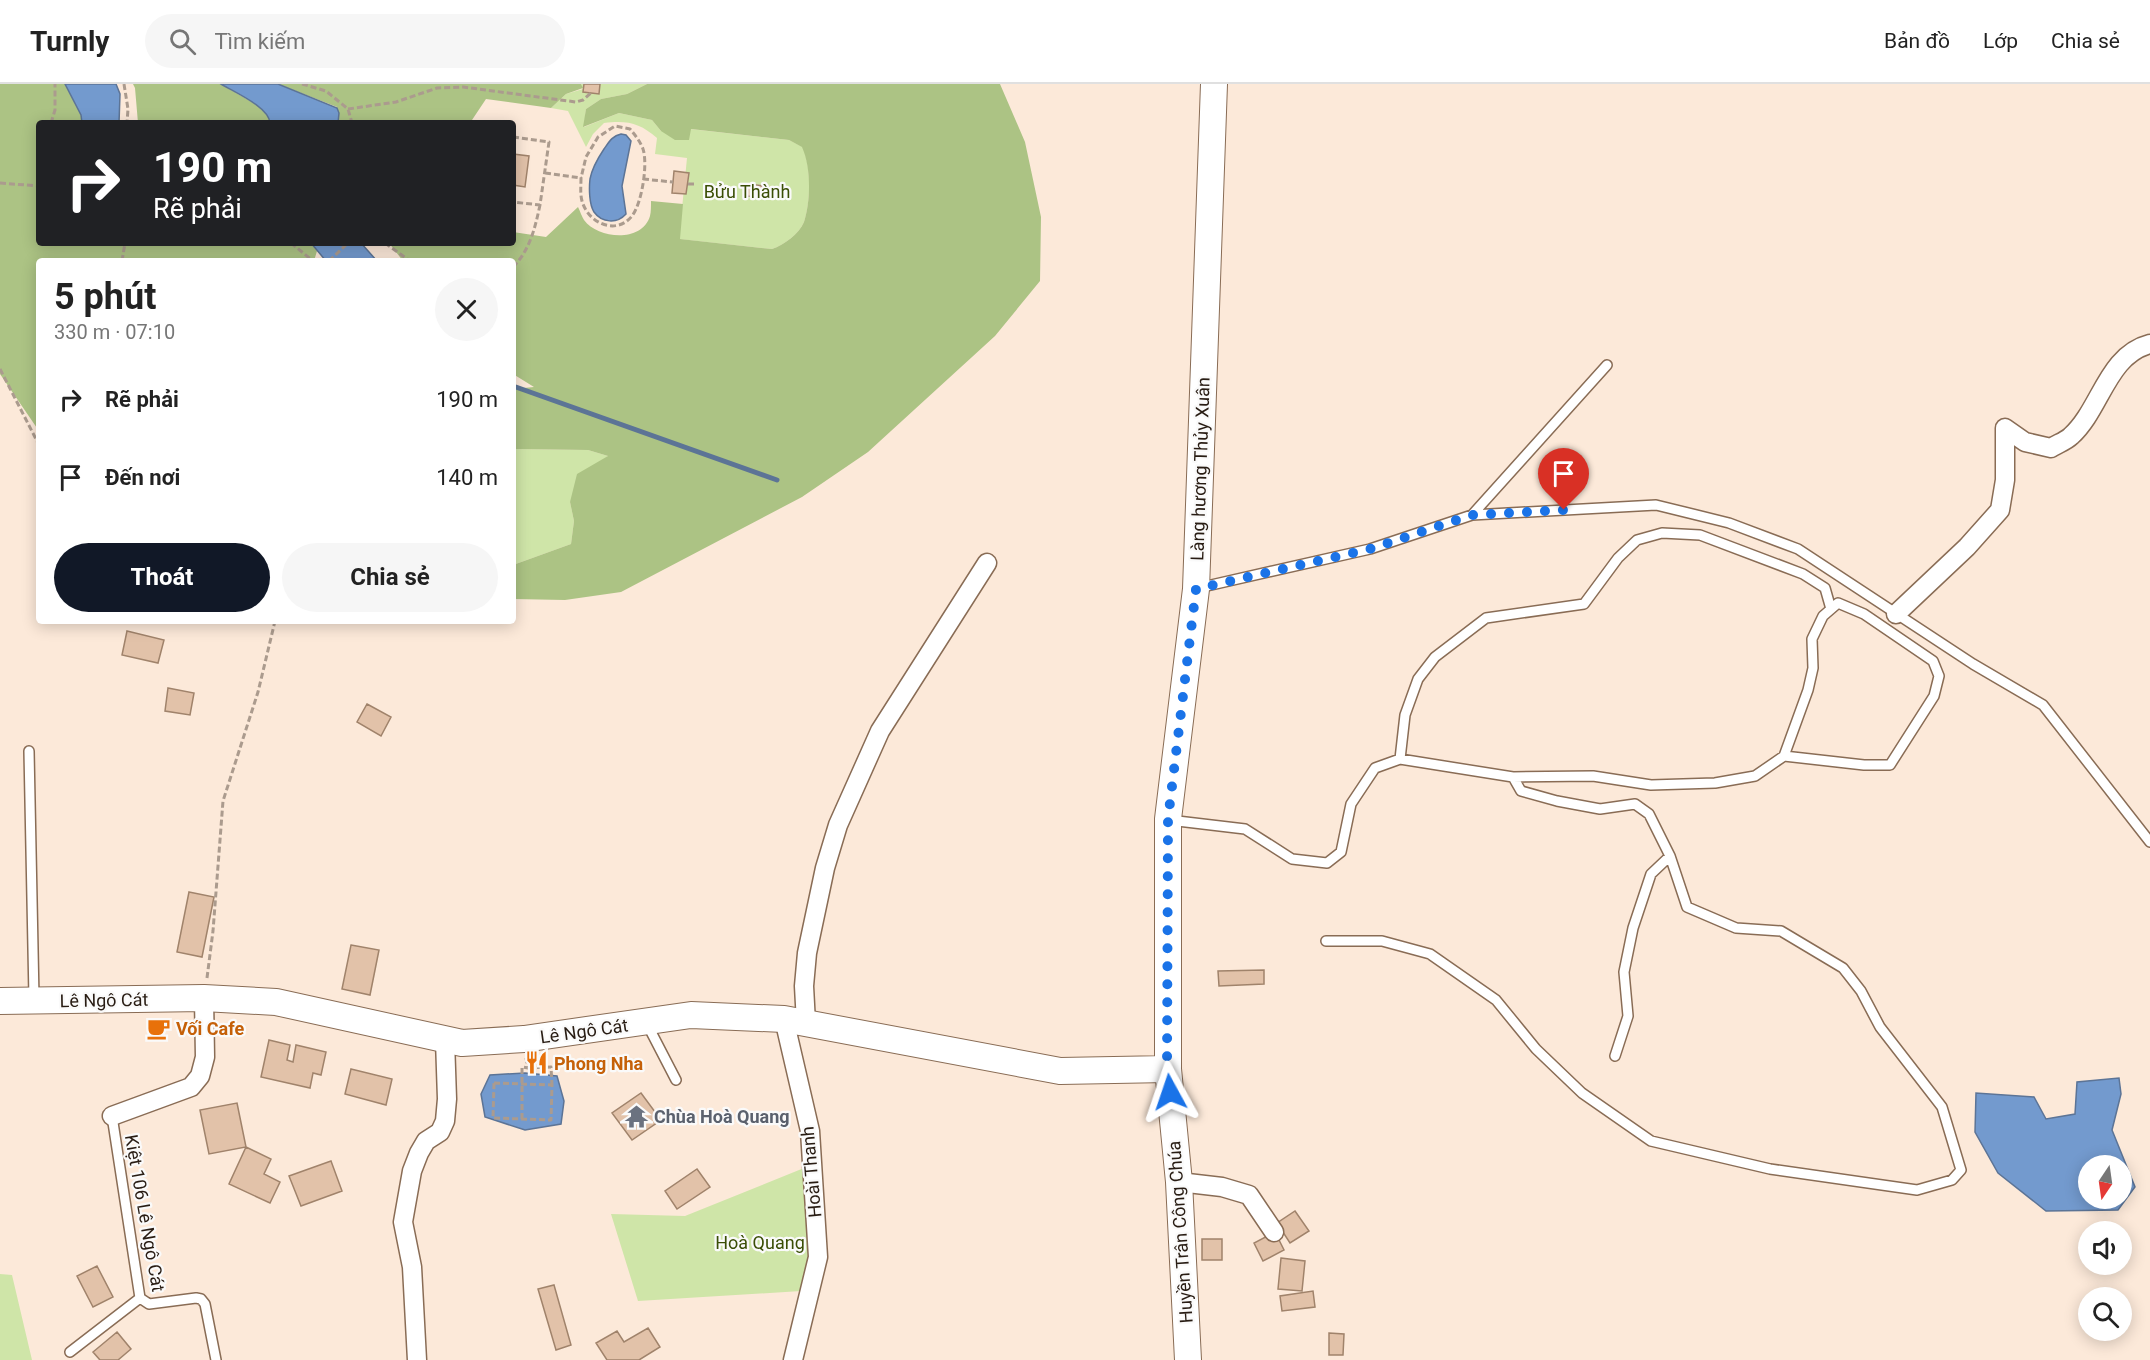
<!DOCTYPE html>
<html lang="vi">
<meta charset="utf-8">
<style>
:root{--surface:#fff;--page:#f6f6f6;--text:#222;--muted:#767676;--line:#e0e0e0;--accent:#111827}
body{margin:0;font-family:Roboto,sans-serif;background:var(--page);color:var(--text);height:100vh;display:flex;flex-direction:column;font-size:22px;white-space:nowrap}
*{box-sizing:border-box;margin:0}
p{font-size:20px;color:var(--muted)}
.icon{flex:none;width:33px;height:33px;fill:none;stroke:currentColor;stroke-width:2;stroke-linecap:round;stroke-linejoin:round}
.map{position:relative;flex:1;overflow:hidden}
.side{position:absolute;left:36px;top:174px;width:480px;height:366px;display:flex;flex-direction:column;background:var(--surface);border-radius:6px;box-shadow:0 3px 15px #0003}
.side>*{flex:none}
.top-card{position:absolute;left:36px;top:36px;width:480px;height:126px;border-radius:6px;box-shadow:0 3px 15px #0003;background:#202124;color:#fff;overflow:hidden}
.needle{width:39px;rotate:193deg}
.controls{position:absolute;left:2078px;top:1071px;display:grid;gap:12px}
.controls a{display:grid;place-items:center;width:54px;height:54px;border-radius:50%;background:var(--surface);box-shadow:0 3px 15px #0003;font-size:30px}
.pin{position:absolute;display:grid;place-items:center;width:51px;height:51px;color:#fff;margin:-62px -26px;border-radius:50% 50% 50% 0;rotate:-45deg;box-shadow:0 0 6px #0007}
.pin .icon{rotate:45deg}
.me{position:absolute;width:66px;margin:-33px;rotate:355deg;stroke-linejoin:round;filter:drop-shadow(0 0 4px #0008)}
.turn{display:flex;align-items:center;gap:21px;height:126px;padding:0 18px;font-size:27px}
.turn .icon{width:78px;height:78px;stroke-width:2.5}
.turn b{display:block;font-size:42px;line-height:51px}
.round{display:grid;place-items:center;flex:none;width:63px;height:63px;border-radius:32px;background:var(--page)}
.summary{display:flex;align-items:center;justify-content:space-between;height:102px;padding:0 18px}
h1{font-size:36px;font-weight:700;line-height:45px}
.primary-button{display:flex;gap:12px;margin-top:auto;padding:12px 18px}
.primary-button a{flex:1;height:69px;border-radius:36px;background:var(--accent);color:#fff;font-size:24px;font-weight:700;line-height:69px;text-align:center}
.primary-button a+a{background:var(--page);color:var(--text)}
ul{padding:0;list-style:none}
li{display:flex;align-items:center;gap:18px;height:78px;padding:0 18px}
li div{flex:1}
li b{display:block;font-size:22px}
li em{font-style:normal}
header{display:flex;align-items:center;gap:36px;box-sizing:border-box;height:84px;padding:0 30px;background:var(--surface);border-bottom:2px solid var(--line)}
header strong{font-size:28px}
nav{display:flex;gap:33px;margin-inline-start:auto;font-size:21px}
.search{width:420px;height:54px;background:var(--page);display:flex;align-items:center;gap:15px;box-sizing:border-box;padding:0 21px;border-radius:33px;color:var(--muted);font-size:22px}
.map>svg:first-child{display:block}
.green{fill:#cfe5a8}
.forest{fill:#acc384}
.water{fill:#739ace;stroke:#5c7496;stroke-width:1.5;fill-rule:evenodd}
.lines{fill:none;stroke-linecap:round;stroke-linejoin:round}
.stream{stroke:#5c7496;stroke-width:5}
.building{fill:#e2c2a9;stroke:#a0836b;stroke-width:1.5}
.lane-casing{stroke:#896c55;stroke-width:12}
.street-casing{stroke:#896c55;stroke-width:21}
.secondary-casing{stroke:#896c55;stroke-width:28}
.path{stroke:#ab9b8e;stroke-width:3;stroke-dasharray:6 3;stroke-linecap:butt}
.lane{stroke:#fff;stroke-width:9}
.street{stroke:#fff;stroke-width:18}
.secondary{stroke:#fff;stroke-width:26}
.route{stroke:#1a73e8;stroke-width:10;stroke-dasharray:0 18}
.labels{text-anchor:middle;dominant-baseline:central;stroke-width:4.5;stroke-linejoin:round;paint-order:stroke}
.park-label{font-size:18px;fill:#3a4e05;stroke:#fafafa}
.street-label{font-size:18px;fill:#281c13;stroke:#fafafa}
.food-label{font-size:18px;font-weight:bold;fill:#c56008;stroke:#fafafa;text-anchor:start}
.worship-label{font-size:18px;font-weight:bold;fill:#5b616d;stroke:#fafafa;text-anchor:start}
</style>
<header>
<strong>Turnly</strong>
<div class="search"><svg class="icon" aria-label="search" viewBox="0 0 24 24"><circle cx="10" cy="10" r="6"/><path d="M15 15l6 6"/></svg>Tìm kiếm</div>
<nav><a>Bản đồ</a><a>Lớp</a><a>Chia sẻ</a></nav>
</header>
<div class="map">
<svg width="2150" height="1276" viewBox="0 0 2150 1276">
<rect width="100%" height="100%" fill="#fce9d9"/>
<path class="green" d="M581,0h66l-20,10 -26,5 -15,10 -2,18 35,-14 33,7 9,11 29,-2 99,11 14,7c8,21 8,53 1,75 -5,12 -20,23 -32,27l-93,-10 8,-81 -32,-4 2,-16c-17,-15 -30,-18 -53,-15l-11,11 -7,13 -18,-36 -17,-3 15,-14 17,-5z
M513,365l75,1 20,6 -38,46 4,19 -3,23 -58,21z
M804,1084l9,74 -12,49 -163,10 -27,-87 74,2z
M0,1190l12,1 20,85h-32z"/>
<path class="forest" d="M0,0h65l16,31 1,8h-43v120h272l6,8 -3,10h-275v170l-39,-57z
M133,0h88l41,24 8,10v5h-132l-3,-35z
M278,0h303l2,4 -17,6 -15,14 -65,-9 -16,24h-121l-11,-3 -1,-13z
M647,0h353l25,58 16,75 -1,64 -45,55 -127,116 -66,45 -181,95 -56,8 -52,-1v-34l58,-21 3,-23 -4,-19 7,-28 31,-18 -20,-6 -75,-1v-60l21,-2 -21,-13v-113h-110l-14,-18h124v-11l33,5 32,-30c2,4 4,10 6,13 14,19 58,23 66,-4 1,-4 1,-10 1,-15l32,3 -3,35 92,10c12,-4 27,-15 32,-27 7,-22 7,-55 -2,-75l-13,-7 -98,-11 -2,11h-14l-14,-9 -9,-11 -33,-7 -36,14 3,-18 15,-10 26,-5z"/>
<path class="water" d="M65,0h51l4,10 -1,29h-37l-1,-8z
M221,0h57l59,24 2,5 -1,10h-68c-1,-16 -36,-31 -49,-39z
M621,50l5,1 5,6 -9,45 4,28c-9,10 -24,9 -32,-2 -5,-8 -5,-24 -4,-33 2,-11 8,-21 14,-30 5,-7 8,-13 17,-15z
M311,159h50l16,18h-51z
M525,989l32,3 7,25 -3,23 -36,6 -40,-13 -4,-23 9,-19z
M2119,994l2,16 -9,36 23,57 -17,23 -72,1 -48,-38 -23,-41 1,-39 58,4 12,22 29,-5 2,-32zM2088,1082h33v32h-33z"/>
<g class="lines">
<path class="stream" d="M513,302l264,94"/>
</g>
<path class="building" d="M584,0h16l-1,10 -16,-2z
M513,70l16,2 -4,31 -12,-2z
M674,87l15,2 -3,21 -14,-1z
M748,100l15,2 -1,11 -16,-1z
M127,547l37,9 -6,23 -36,-8z
M168,604l26,5 -4,22 -25,-4z
M367,620l24,13 -10,19 -24,-14z
M189,808l25,5 -12,60 -25,-5z
M351,861l28,5 -9,45 -28,-6z
M1264,886v14l-45,2 -1,-15z
M269,956l21,5 -3,15 6,2 3,-17 30,7 -5,23 -8,-2 -3,15 -49,-11z
M351,985l41,10 -6,26 -41,-11z
M641,1009l20,27 -29,20 -20,-27z
M237,1019l9,44 -37,7 -9,-44z
M246,1063l25,12 -7,15 16,8 -10,21 -41,-19z
M331,1077l11,30 -41,15 -12,-30z
M697,1085l13,18 -33,22 -12,-18z
M1295,1127l14,20 -19,12 -13,-20z
M1275,1148l9,18 -21,11 -9,-18z
M1202,1155h20v21h-20z
M1281,1174l24,3 -3,30 -24,-2z
M97,1182l16,31 -20,10 -16,-31z
M554,1201l17,60 -15,5 -18,-61z
M1313,1207l2,16 -33,4 -2,-15z
M648,1244l12,19 -21,13h-32l-11,-17 21,-12 7,11z
M117,1248l14,17 -13,11h-18l-7,-8z
M1329,1249l15,1 -1,21h-14z"/>
<g class="lines">
<defs>
<path id="lane" d="M1472,431l135,-150
M1198,504l172,-39 102,-34 184,-10 73,18 69,26 175,115 70,41 107,137
M29,667l5,247
M1400,675l5,-44 13,-36 17,-22 51,-39 98,-14 34,-46 19,-18 25,-7 38,2 103,39 22,14 6,21
M1169,736l76,9 47,30 35,4 14,-11 10,-48 24,-36 25,-9 113,18 80,-1 58,9 64,-2 40,-7 29,-20 24,-66 5,-22 -1,-29 11,-23 15,-13 26,11 69,47 6,15 -5,20 -44,69h-26l-80,-9
M1326,857h56l48,13 66,46 40,49 46,44 69,48 119,28 147,21 35,-10 9,-10 -19,-63 -62,-80 -19,-36 -18,-23 -62,-37 -45,-3 -49,-21 -17,-51 -21,-42 -14,-10 -35,5 -43,-8 -36,-10 -8,-14
M647,940l29,56
M1615,972l13,-40 -4,-44 9,-44 18,-54 19,-18
M112,1032l28,182 9,6 47,-6 5,1 4,5 11,56
M70,1268l70,-54"/>
<path id="street" d="M1896,530l71,-67 33,-37 5,-30v-52l20,14 26,6c6,-4 15,-7 20,-12 30,-27 36,-81 79,-92
M784,935l26,112 8,126 -25,103
M806,939l-2,-37 3,-33 18,-85 13,-43 42,-94 107,-168
M112,1032l79,-29 9,-11 5,-19 -1,-59
M1179,1098l43,5 27,8 25,37
M417,1276l-5,-93 -9,-45 9,-51 7,-18 7,-12 14,-9 5,-11 2,-22 -2,-59"/>
<path id="secondary" d="M0,917l204,-3 72,4 186,41 62,-4 167,-24 93,4 276,52 108,-2
M1188,1276l-9,-178 -11,-113v-250l28,-230 18,-505"/>
</defs>
<use href="#lane" class="lane-casing"/>
<use href="#street" class="street-casing"/>
<use href="#secondary" class="secondary-casing"/>
<path class="path" d="M124,0l4,25 -1,14
M302,0l24,7 22,18 4,14
M348,25l48,-7 41,-14 26,-1 113,15 7,-2 8,-7
M51,39l4,-13v-26
M513,53l36,5 -9,63 -27,-3
M545,89l36,5c0,8 -1,16 1,23 6,22 34,35 50,15 10,-13 16,-52 11,-67 -3,-8 -8,-14 -13,-20l-15,-3 -17,11 -12,20 -5,21
M643,95l30,3
M0,99l39,3
M688,100h6
M291,159l22,18
M385,159l25,18
M122,177l3,-18
M329,177l19,-18
M513,183c17,-17 22,-39 27,-62
M0,285l39,76
M207,894l6,-47 10,-130 35,-109 17,-71
M528,984l23,-1 1,18
M494,999l58,2 -1,35 -58,-2z
M522,1035v-52l6,1 -2,-10"/>
<use href="#lane" class="lane"/>
<use href="#street" class="street"/>
<use href="#secondary" class="secondary"/>
</g>
<g class="lines">
<path class="route" d="M1170,1008l-3,-23 1,-250 28,-230 174,-40 102,-34 92,-5"/>
</g>
<defs>
<symbol id="cafe-bare" viewBox="-9 -9 18 18"><path d="M-5.5-4.5H6V0H3Q3 3.5 0 3.5H-2.5Q-5.5 3.5-5.5 0ZM3-3.2v2h1.7v-2ZM-6 4.5H4V6H-6Z" fill="#e8710a" stroke="#fafafa" stroke-width="2.5" paint-order="stroke"/></symbol>
<symbol id="restaurant-bare" viewBox="-9 -9 18 18"><path d="M-5-6h1v4h1v-4h1v4h1v-4h1v5L-1.5 .5V6h-2V.5L-5-1ZM5-6V6H3V1.5H1.5Q1.5-4 5-6Z" fill="#e8710a" stroke="#fafafa" stroke-width="2.5" paint-order="stroke"/></symbol>
<symbol id="temple-bare" viewBox="-9 -9 18 18"><path d="M0-6L5-2H3V0L6.5 2.5H4V6H1.5V3h-3V6H-4V2.5H-6.5L-3 0V-2H-5Z" fill="#6b7280" stroke="#fafafa" stroke-width="2.5" paint-order="stroke"/></symbol>
</defs>
<g fill-rule="evenodd">
<use href="#cafe-bare" x="142" y="928" width="33" height="33"/>
<use href="#restaurant-bare" x="520" y="962" width="33" height="33"/>
<use href="#temple-bare" x="620" y="1016" width="33" height="33"/>
</g>
<g class="labels">
<g class="park-label">
<text x="747" y="107">Bửu Thành</text>
<text x="760" y="1158">Hoà Quang</text>
</g>
<g class="street-label">
<text transform="translate(1200 385) rotate(-88)">Làng hương Thủy Xuân</text>
<text transform="translate(104 916) rotate(-1)">Lê Ngô Cát</text>
<text transform="translate(584 947) rotate(-8)">Lê Ngô Cát</text>
<text transform="translate(811 1088) rotate(-95)">Hoài Thanh</text>
<text transform="translate(145 1129) rotate(80)">Kiệt 106 Lê Ngô Cát</text>
<text transform="translate(1180 1148) rotate(-94)">Huyền Trân Công Chúa</text>
</g>
<g class="food-label">
<text x="176" y="944">Vối Cafe</text>
<text x="554" y="979">Phong Nha</text>
</g>
<g class="worship-label">
<text x="654" y="1032">Chùa Hoà Quang</text>
</g>
</g>
</svg>
<div class="controls">
<a><svg class="needle" viewBox="-14 -14 28 28"><path d="M0-13l5 13h-10z" fill="#e53935"/><path d="M0 13l5-13h-10z" fill="#767676"/></svg></a>
<a><svg class="icon" aria-label="sound" viewBox="0 0 24 24"><path d="M4 9h4l5-4v14l-5-4H4zM17 9q2 3 0 6"/></svg></a>
<a><svg class="icon" aria-label="search" viewBox="0 0 24 24"><circle cx="10" cy="10" r="6"/><path d="M15 15l6 6"/></svg></a>
</div>
<div class="pin" style="left:1564px;top:426px;background:#d93025"><svg class="icon" aria-label="arrive" viewBox="0 0 24 24"><path d="M6 21V4h12l-3 4 3 4H6"/></svg></div>
<svg class="me" style="left:1170px;top:1008px" viewBox="-20 -20 40 40"><path d="M0-17L14 15 0 8-14 15z" fill="#1a73e8" stroke="#fff" stroke-width="4"/></svg>
<div class="top-card">
<div class="turn"><svg class="icon" aria-label="right" viewBox="0 0 24 24"><path d="M7 20v-9h11M14 6l5 5-5 5"/></svg><div><b>190 m</b>Rẽ phải</div></div>
</div>
<section class="side">
<div class="summary"><div><h1>5 phút</h1><p>330 m · 07:10</p></div><a class="round"><svg class="icon" aria-label="close" viewBox="0 0 24 24"><path d="M6 6l12 12M18 6L6 18"/></svg></a></div>
<ul>
<li><svg class="icon" aria-label="right" viewBox="0 0 24 24"><path d="M7 20v-9h11M14 6l5 5-5 5"/></svg><div><b>Rẽ phải</b></div><em>190 m</em></li>
<li><svg class="icon" aria-label="arrive" viewBox="0 0 24 24"><path d="M6 21V4h12l-3 4 3 4H6"/></svg><div><b>Đến nơi</b></div><em>140 m</em></li>
</ul>
<div class="primary-button"><a>Thoát</a><a>Chia sẻ</a></div>
</section>
</div>
